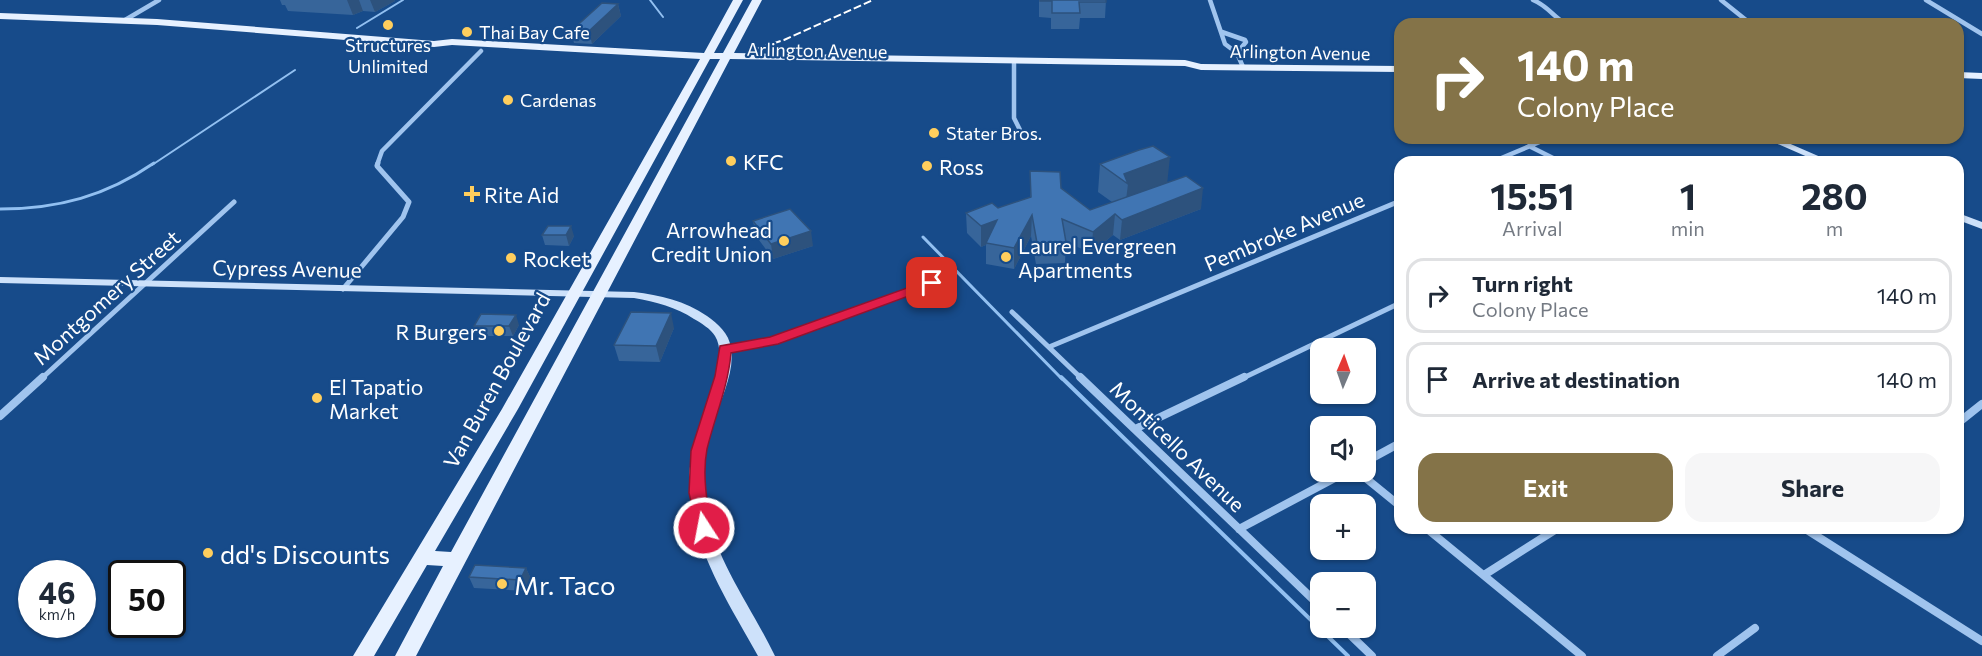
<!DOCTYPE html>
<meta charset="utf-8">
<style>
:root{--surface:#fff;--page:#f6f6f7;--text:#1f2937;--muted:#747a83;--line:#e0e1e3;--accent:#847348}
body{margin:0;font-family:Commissioner,sans-serif;background:var(--page);color:var(--text);height:100vh;display:flex;flex-direction:column;font-size:22px;white-space:nowrap}
*{box-sizing:border-box;margin:0}
p{font-size:20px;color:var(--muted)}
.icon{flex:none;width:33px;height:33px;fill:none;stroke:currentColor;stroke-width:2;stroke-linecap:round;stroke-linejoin:round}
.map{position:relative;flex:1;overflow:hidden}
.details{position:absolute;left:1394px;top:156px;width:570px;height:378px;display:flex;flex-direction:column;background:var(--surface);border-radius:18px;box-shadow:0 2px 4px #0004}
.details>*{flex:none}
.top-card{position:absolute;left:1394px;top:18px;width:570px;height:126px;border-radius:18px;box-shadow:0 2px 4px #0004;background:#847348;color:#fff;overflow:hidden}
.needle{width:39px;rotate:2deg}
.controls{position:absolute;left:1310px;top:338px;display:grid;gap:12px}
.controls a{display:grid;place-items:center;width:66px;height:66px;border-radius:12px;background:var(--surface);box-shadow:0 2px 4px #0004;font-size:30px}
.speed{position:absolute;left:18px;top:560px;display:flex;gap:12px;font-size:30px;font-weight:700;text-align:center}
.speed>*{display:grid;place-content:center;width:78px;height:78px;border-radius:50%;background:var(--surface);box-shadow:0 2px 4px #0004;line-height:1}
.speed small{font-size:15px;font-weight:400}
.speed .limit{border:3px solid #111;border-radius:9px;background:#fff;color:#111}
.pin{position:absolute;display:grid;place-items:center;width:51px;height:51px;color:#fff;margin:-26px;border-radius:12px;box-shadow:0 3px 9px #0006}
.me{position:absolute;width:66px;margin:-33px;rotate:349deg;stroke-linejoin:round;filter:drop-shadow(0 0 4px #0008)}
.turn{display:flex;align-items:center;gap:21px;height:126px;padding:0 24px;font-size:27px}
.turn .icon{width:78px;height:78px;stroke-width:2.5}
.turn b{display:block;font-size:42px;line-height:51px}
.eta{display:flex;justify-content:space-evenly;align-items:center;height:102px;text-align:center}
.eta b{font-size:36px;font-weight:700;line-height:42px}
.action{display:flex;gap:12px;margin-top:auto;padding:12px 24px}
.action a{flex:1;height:69px;border-radius:18px;background:var(--accent);color:#fff;font-size:24px;font-weight:700;line-height:69px;text-align:center}
.action a+a{background:var(--page);color:var(--text)}
ul{padding:0;list-style:none}
li{display:flex;align-items:center;gap:18px;height:75px;margin:0 12px 9px;padding:0 12px;border:3px solid var(--line);border-radius:18px}
li div{flex:1}
li b{display:block;font-size:22px}
li em{font-style:normal}
.map>svg:first-child{display:block}
.lines{fill:none;stroke-linecap:round;stroke-linejoin:round}
.stream-far2{stroke:#92c0f1;stroke-width:2}
.stream-far1{stroke:#92c0f1;stroke-width:3}
.stream{stroke:#92c0f1;stroke-width:4}
.street-far2{stroke:#a0c4ee;stroke-width:4.5}
.street-far1{stroke:#a0c4ee;stroke-width:5}
.street{stroke:#a0c4ee;stroke-width:8}
.secondary{fill:#cde1fa;fill-rule:evenodd}
.primary{fill:#e7f1ff;fill-rule:evenodd}
.rail{stroke:#fff;stroke-width:2;stroke-dasharray:8 3;stroke-linecap:butt}
.wall{fill:#37659a}
.shaded-wall{fill:#2d527d}
.building{fill:#4075b3;stroke:#2d527d;stroke-width:1.5}
.route{fill:#e11d48;stroke:#92132f;stroke-width:1.5}
.poi-dot{fill:#ffce5d;stroke:#174b8a;stroke-width:2}
.labels{text-anchor:middle;dominant-baseline:central;stroke-width:4.5;stroke-linejoin:round;paint-order:stroke}
.far-poi-label{font-size:18px;fill:#fff;stroke:#174b8a;text-anchor:start}
.far-street-label{font-size:18px;fill:#fff;stroke:#174b8a}
.poi-label{font-size:21px;fill:#fff;stroke:#174b8a;text-anchor:start}
.street-label{font-size:21px;fill:#fff;stroke:#174b8a}
.near-poi-label{font-size:26px;fill:#fff;stroke:#174b8a;text-anchor:start}
</style>
<div class="map">
<svg width="1982" height="656" viewBox="0 0 1982 656">
<rect width="100%" height="100%" fill="#174b8a"/>
<g class="lines">
<path class="stream-far2" d="M650,0l13,17
M357,28l46,-28
M152,165l143,-95"/>
<path class="stream-far1" d="M0,209c58,0 106,-13 154,-46
M923,237l139,142"/>
<path class="stream" d="M1061,377l287,279"/>
<path class="street-far2" d="M1210,0l15,44 12,9 6,14
M1533,0c17,7 21,19 34,24
M1721,0l30,24
M1926,0l56,34
M125,20l34,-20
M1222,32l23,8 1,2 -9,11
M1014,61v57l7,14
M1529,146l32,16
M1492,162l57,-24
M377,165l5,-14 99,-100"/>
<path class="street-far1" d="M343,289l60,-72 6,-15 -32,-36 1,-3
M1012,312l70,67
M1049,347l351,-146
M725,350l48,-9 159,-58
M41,379l193,-177
M1241,379l159,-76"/>
<path class="street" d="M1080,377l240,229
M0,416l43,-39
M1958,423l24,-19
M1135,429l109,-52
M1365,462l35,-19
M1357,471l43,35
M1426,528l156,128
M1804,528l178,113
M1239,529l109,-58
M1484,575l74,-47
M1342,627l30,29
M1717,656l38,-28"/>
<path class="secondary" d="M1764,138h13l55,24h-13z
M1958,213l24,9v7l-24,-9z
M0,277l634,15c26,3 51,9 73,24 11,8 22,17 24,32 4,24 -10,51 -18,74 -7,23 -11,49 -9,72 7,62 45,108 71,162h-17c-28,-51 -64,-104 -68,-164 -2,-19 1,-40 7,-59 6,-24 33,-73 18,-97 -4,-7 -14,-13 -21,-17 -18,-12 -38,-17 -60,-21l-634,-15z"/>
<path class="primary" d="M733,0h10l-29,53h9l29,-53h10l-28,53 451,7 16,4 199,2v6l-199,-2 -16,-4 -455,-7 -314,597h-21l48,-90 -16,-1 -53,91h-21l149,-247 198,-350 -248,-14 -18,2 -277,-22 -157,-6v-6l157,6 277,22 18,-2 252,14zM710,59h10l-269,493 -16,-1 83,-142z
M1958,72l24,1v6l-24,-1z"/>
<path class="rail" d="M752,50l32,-10 89,-40"/>
</g>
<path class="wall" d="M280,0h114l1,1 -20,11 -12,-1 -10,4 -65,-4 -3,-6h-3z
M1039,0h67l-1,18h-25l-1,11h-28v-11l-12,-1z
M618,4l3,12 -29,28 -18,-1 -3,-12z
M1100,164l67,19 34,26 -81,31 -7,-5 -22,18 -25,-11 -1,21 -29,1 -5,-28 -17,33 -28,-5v-19l-5,2 -14,-14 -1,-20 32,-5 32,-11v-26l31,17 29,22 22,-8 -14,-10z
M753,221l60,25 -40,13 -17,-23z
M548,226l26,10 -5,10 -24,-1 -3,-10z
M519,325l-6,11h-35l-4,-10z
M674,328l-14,34 -41,-1 -5,-16z
M526,568l5,11 -6,12 -51,-3 -5,-11z"/>
<path class="shaded-wall" d="M347,0h12l4,11 -10,4z
M370,0h24l1,1 -20,11z
M618,4l3,12 -29,28 -3,-13z
M1170,157l-3,28 -41,15 2,-16 -4,-10z
M1203,188l-2,21 -81,31 2,-20z
M1115,214l-2,21 -22,18 2,-21z
M1032,215l-1,21 -17,33v-21z
M997,220l-11,25 -5,2v-21z
M571,226l3,10 -5,10 -3,-11z
M811,231l2,15 -40,13 -2,-15z
M671,313l3,15 -14,34 -4,-16z
M516,315l3,10 -6,11 -4,-10z
M526,568l5,11 -6,12 -5,-11z"/>
<path class="building" d="M1040,0h66v2h-27l1,11h-28v-12h-12z
M602,3l16,1 -29,27h-18z
M1153,146l17,11 -46,17 4,10 -28,-20 39,-14z
M1030,171l30,1 1,16 29,22 96,-34 17,12 -81,32 -7,-6 -22,18 -31,-13 4,23 -29,1 -5,-28 -18,33 -28,-5 11,-23 -16,6 -15,-13 26,-10 6,5 33,-11z
M790,209l21,22 -40,13 -18,-23z
M548,226h23l-5,9h-24z
M631,312l40,1 -15,33 -42,-1z
M481,314l35,1 -7,11h-35z
M475,565l51,3 -6,12 -51,-3z"/>
<path class="route" d="M932,279l6,4 -2,3 -158,58 -47,9c-3,34 -16,63 -24,96 -5,26 0,54 5,79l-2,5 -6,2 -6,-2 -9,-40 2,-42 24,-75 5,-30 50,-9z"/>
<g class="poi-dot">
<circle cx="388" cy="25" r="6"/>
<circle cx="467" cy="32" r="6"/>
<circle cx="508" cy="100" r="6"/>
<circle cx="934" cy="133" r="6"/>
<circle cx="731" cy="161" r="6"/>
<circle cx="927" cy="166" r="6"/>
<path d="M469 185h6v6h6v6h-6v6h-6v-6h-6v-6h6z"/>
<circle cx="784" cy="241" r="6"/>
<circle cx="1006" cy="257" r="6"/>
<circle cx="511" cy="258" r="6"/>
<circle cx="499" cy="331" r="6"/>
<circle cx="317" cy="398" r="6"/>
<circle cx="208" cy="553" r="6"/>
<circle cx="502" cy="584" r="6"/>
</g>
<g class="labels">
<g class="far-poi-label">
<text x="479" y="32">Thai Bay Cafe</text>
<text x="388" y="45" text-anchor="middle">Structures<tspan x="388" dy="21">Unlimited</tspan></text>
<text x="520" y="100">Cardenas</text>
<text x="946" y="133">Stater Bros.</text>
</g>
<g class="far-street-label">
<text transform="translate(817 50) rotate(1)">Arlington Avenue</text>
<text transform="translate(1300 52) rotate(1)">Arlington Avenue</text>
</g>
<g class="poi-label">
<text x="743" y="161">KFC</text>
<text x="939" y="166">Ross</text>
<text x="484" y="194">Rite Aid</text>
<text x="772" y="229" text-anchor="end">Arrowhead<tspan x="772" dy="24">Credit Union</tspan></text>
<text x="1018" y="245">Laurel Evergreen<tspan x="1018" dy="24">Apartments</tspan></text>
<text x="523" y="258">Rocket</text>
<text x="487" y="331" text-anchor="end">R Burgers</text>
<text x="329" y="386">El Tapatio<tspan x="329" dy="24">Market</tspan></text>
</g>
<g class="street-label">
<text transform="translate(1284 231) rotate(-23)">Pembroke Avenue</text>
<text transform="translate(287 268) rotate(1)">Cypress Avenue</text>
<text transform="translate(106 297) rotate(-42)">Montgomery Street</text>
<text transform="translate(496 380) rotate(-61)">Van Buren Boulevard</text>
<text transform="translate(1178 446) rotate(44)">Monticello Avenue</text>
</g>
<g class="near-poi-label">
<text x="220" y="553">dd's Discounts</text>
<text x="514" y="584">Mr. Taco</text>
</g>
</g>
</svg>
<div class="controls">
<a><svg class="needle" viewBox="-14 -14 28 28"><path d="M0-13l5 13h-10z" fill="#e53935"/><path d="M0 13l5-13h-10z" fill="#747a83"/></svg></a>
<a><svg class="icon" aria-label="sound" viewBox="0 0 24 24"><path d="M4 9h4l5-4v14l-5-4H4zM17 9q2 3 0 6"/></svg></a>
<a>+</a>
<a>−</a>
</div>
<div class="speed"><div>46<small>km/h</small></div><div class="limit">50</div></div>
<div class="pin" style="left:932px;top:283px;background:#d93025"><svg class="icon" aria-label="arrive" viewBox="0 0 24 24"><path d="M6 21V4h12l-3 4 3 4H6"/></svg></div>
<svg class="me" style="left:704px;top:528px" viewBox="-20 -20 40 40"><circle r="17" fill="#e11d48" stroke="#fff" stroke-width="3"/><path d="M0-11L8 9 0 5-8 9z" fill="#fff"/></svg>
<div class="top-card">
<div class="turn"><svg class="icon" aria-label="right" viewBox="0 0 24 24"><path d="M7 20v-9h11M14 6l5 5-5 5"/></svg><div><b>140 m</b>Colony Place</div></div>
</div>
<section class="details">
<div class="eta">
<div><b>15:51</b><p>Arrival</p></div>
<div><b>1</b><p>min</p></div>
<div><b>280</b><p>m</p></div>
</div>
<ul>
<li><svg class="icon" aria-label="right" viewBox="0 0 24 24"><path d="M7 20v-9h11M14 6l5 5-5 5"/></svg><div><b>Turn right</b><p>Colony Place</p></div><em>140 m</em></li>
<li><svg class="icon" aria-label="arrive" viewBox="0 0 24 24"><path d="M6 21V4h12l-3 4 3 4H6"/></svg><div><b>Arrive at destination</b></div><em>140 m</em></li>
</ul>
<div class="action"><a>Exit</a><a>Share</a></div>
</section>
</div>
